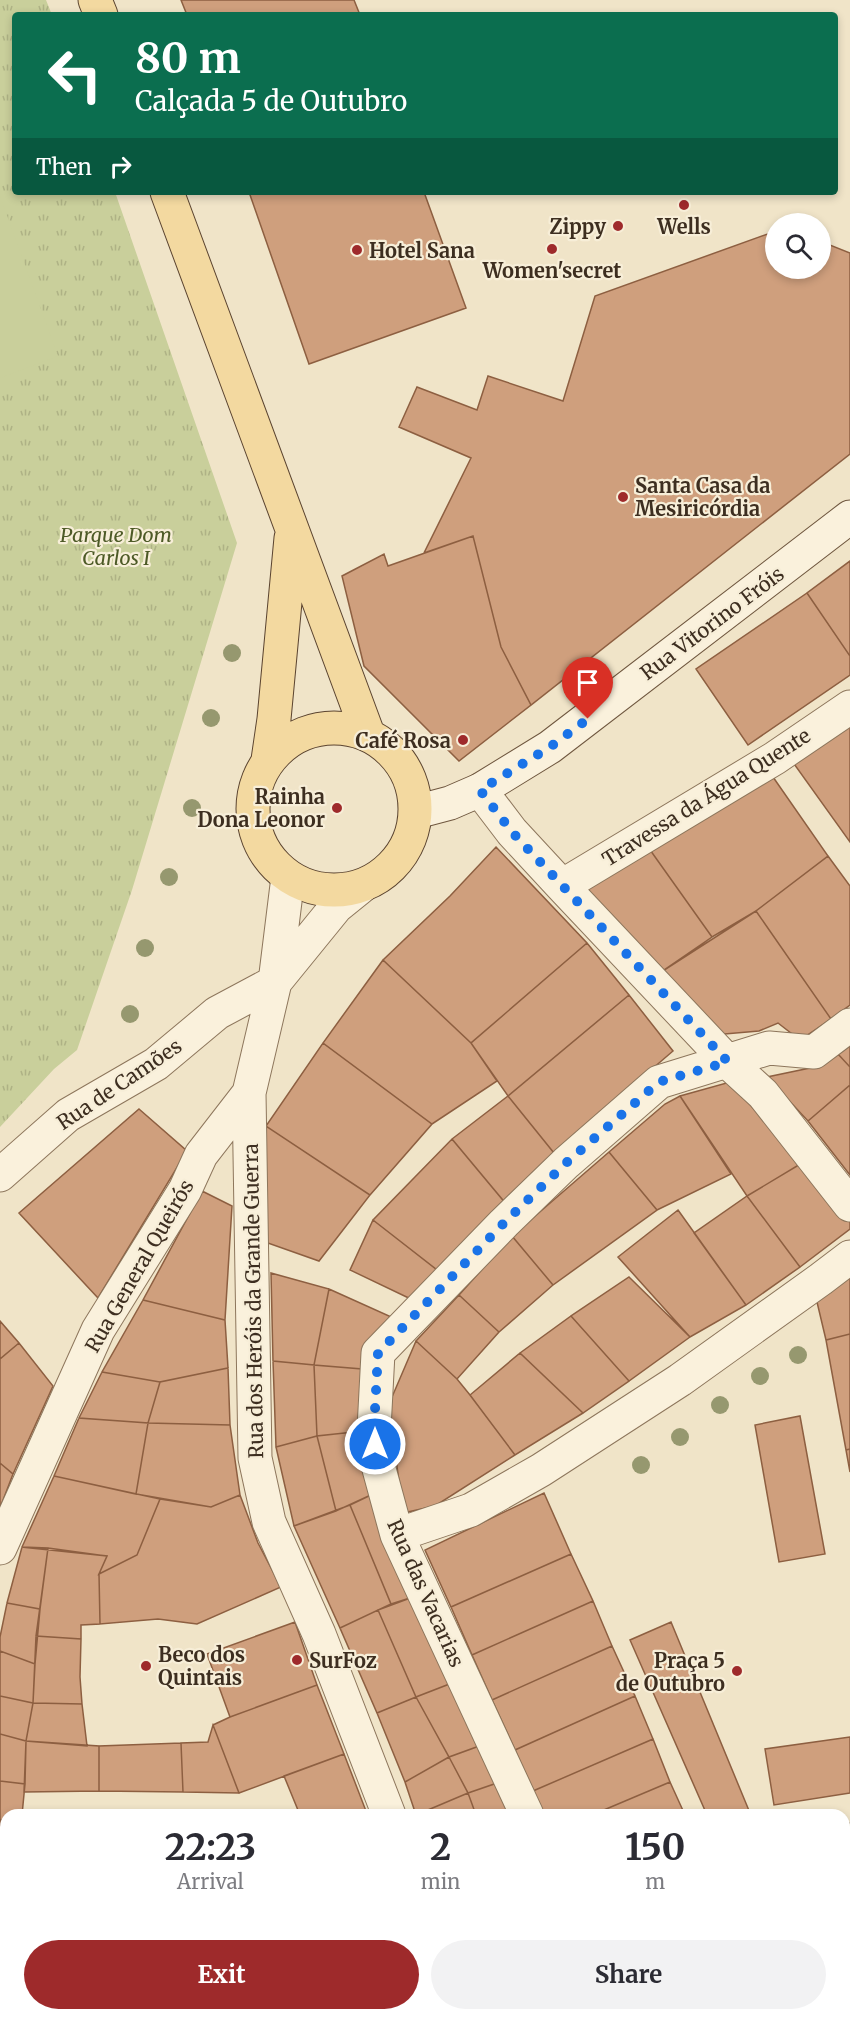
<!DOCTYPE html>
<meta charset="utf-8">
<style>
:root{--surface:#fff;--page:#f2f2f3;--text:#2b2b33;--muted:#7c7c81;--accent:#9e2a2b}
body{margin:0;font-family:Merriweather,serif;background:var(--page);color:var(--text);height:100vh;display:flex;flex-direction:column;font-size:22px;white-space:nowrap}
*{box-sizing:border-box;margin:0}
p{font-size:20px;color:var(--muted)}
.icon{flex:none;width:33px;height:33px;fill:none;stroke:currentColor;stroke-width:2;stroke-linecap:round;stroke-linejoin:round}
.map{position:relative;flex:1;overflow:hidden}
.panel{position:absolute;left:0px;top:1809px;width:850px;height:212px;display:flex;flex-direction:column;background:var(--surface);border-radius:18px 18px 0 0;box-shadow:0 3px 9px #0003}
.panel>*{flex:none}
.hud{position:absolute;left:12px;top:12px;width:826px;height:183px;border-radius:6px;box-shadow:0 3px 9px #0003;background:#0b6e4f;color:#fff;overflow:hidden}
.fabs{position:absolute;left:765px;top:213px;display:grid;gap:12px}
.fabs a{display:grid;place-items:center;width:66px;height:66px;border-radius:50%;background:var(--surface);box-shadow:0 3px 9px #0003;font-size:30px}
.pin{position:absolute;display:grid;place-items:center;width:51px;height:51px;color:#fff;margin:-62px -26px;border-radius:50% 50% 50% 0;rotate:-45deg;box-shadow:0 0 6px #0007}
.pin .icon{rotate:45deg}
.me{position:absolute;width:66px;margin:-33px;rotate:0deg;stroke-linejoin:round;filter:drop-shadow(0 0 4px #0008)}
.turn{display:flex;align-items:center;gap:21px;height:126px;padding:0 24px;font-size:27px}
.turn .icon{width:78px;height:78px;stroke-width:2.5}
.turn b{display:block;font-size:42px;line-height:51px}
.then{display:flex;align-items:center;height:57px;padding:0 24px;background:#0003;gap:12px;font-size:22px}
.eta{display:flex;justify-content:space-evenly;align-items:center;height:102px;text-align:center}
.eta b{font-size:36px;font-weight:700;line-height:42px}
.action{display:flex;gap:12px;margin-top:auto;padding:12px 24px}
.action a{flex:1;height:69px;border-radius:36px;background:var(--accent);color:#fff;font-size:24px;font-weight:700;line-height:69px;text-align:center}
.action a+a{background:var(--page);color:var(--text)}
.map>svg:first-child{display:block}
.grass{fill:url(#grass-tufts)}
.pitch{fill:#c9cf9b}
.building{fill:#cf9f7d;stroke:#8d5f41;stroke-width:1.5}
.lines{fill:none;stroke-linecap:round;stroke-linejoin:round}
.service-casing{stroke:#8d765c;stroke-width:29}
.pedestrian-casing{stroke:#8d765c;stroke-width:35}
.minor-casing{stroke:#8d765c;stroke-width:35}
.secondary-casing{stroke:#6f573f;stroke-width:35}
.primary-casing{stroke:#5b4430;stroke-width:35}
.service{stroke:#faf1dc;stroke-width:27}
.pedestrian{stroke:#faf1dc;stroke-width:33}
.minor{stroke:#faf1dc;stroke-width:33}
.secondary{stroke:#faf1dc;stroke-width:33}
.primary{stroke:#f3d9a0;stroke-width:33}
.tree{fill:#96986f}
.route{stroke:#1a73e8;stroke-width:10;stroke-dasharray:0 18}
.poi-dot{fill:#9e2a2b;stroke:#f7eed8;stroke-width:2}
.labels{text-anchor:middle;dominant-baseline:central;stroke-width:4.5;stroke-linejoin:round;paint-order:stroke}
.poi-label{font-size:20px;font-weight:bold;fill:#3d2e20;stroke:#f7eed8;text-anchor:end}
.park-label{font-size:20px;font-style:italic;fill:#4d5a26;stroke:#f7eed8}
.street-label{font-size:20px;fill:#3d2e20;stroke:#f7eed8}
</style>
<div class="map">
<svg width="850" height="2020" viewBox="0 0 850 2020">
<defs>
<pattern id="grass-tufts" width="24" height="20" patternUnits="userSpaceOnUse" patternTransform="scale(1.5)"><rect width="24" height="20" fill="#c9cf9b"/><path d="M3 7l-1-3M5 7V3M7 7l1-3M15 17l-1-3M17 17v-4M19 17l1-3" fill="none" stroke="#aeb285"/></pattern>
</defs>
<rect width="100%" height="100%" fill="#f0e4c8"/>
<path class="grass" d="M0,0h46l6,15h-37v177h100l122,351 -105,347 -55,160 -23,19 -54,58z"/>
<path class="pitch" d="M0,196l58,160 -58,22z"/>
<path class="building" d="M181,0h173l6,15h-173z
M249,192h175l42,116 -157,56z
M776,231v37h44v-27l30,12v201l-319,251 -30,-58 -28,-111 -49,17 47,-95 -72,-31 18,-40 60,23 11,-34 75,25 32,-105z
M473,536l28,111 30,58 -72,56 -95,-95 -22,-90 42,-22 4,12z
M850,561v95l-43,-63z
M807,593l43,63v19l-102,70 -52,-76z
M850,722v120l-58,-81z
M773,777l55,79 -72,55 -44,26 -64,-90z
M496,847l91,96 -116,100 -88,-83 67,-64z
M648,847l64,90 -54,37 -76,-86z
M828,856l22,30v119l-19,14 -75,-108z
M756,911l75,108 -31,21 -22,-17 -19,8 -46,4 -55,-61z
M587,943l42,52 -121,101 -37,-53z
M383,960l88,83 26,38 -65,43 -109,-81z
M629,995l44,56 -119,102 -46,-57z
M323,1043l109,81 -62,71 -104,-69z
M850,1045v22l-12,-13z
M838,1054l12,13v18l-42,36 -41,-44 43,-9z
M730,1082l72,81 -55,33 -67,-100z
M850,1085v90l-42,-54z
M508,1096l46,57 -47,52 -55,-66z
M680,1096l51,78 -74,36 -48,-58 56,-48z
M139,1109l48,42 -89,147 -79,-85z
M266,1126l104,69 -51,66 -54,-19z
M452,1139l55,66 -66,68 -68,-53z
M609,1152l48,58 -104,75 -41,-49z
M802,1163l48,59v7l-50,38 -53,-71z
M202,1191l30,15 -7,114 -82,-20z
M747,1196l53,71 -54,38 -52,-72z
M678,1210l68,95 -56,32 -72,-80z
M373,1220l68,53 -26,28 -65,-31z
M512,1236l41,49 -54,47 -40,-37z
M271,1273l58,16 -15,76 -41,-4z
M850,1276v58l-24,6 -9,-38z
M629,1277l61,60 -61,44 -58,-65z
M329,1289l69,31 -36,49 -48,-4z
M459,1295l40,37 -42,47 -41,-38z
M143,1300l82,20 3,48 -68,14 -58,-10z
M571,1316l58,65 -46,32 -63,-60z
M0,1321l19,22 -19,16z
M850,1334v115l-4,1 -20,-110z
M416,1341l41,38 13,16 45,60 -80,51 -32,7 -14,-109z
M19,1343l34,43 -40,88 -13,-11v-104z
M520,1353l63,60 -68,42 -45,-60z
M273,1361l41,4 3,71 -41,11z
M314,1365l48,4 1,62 -46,5z
M228,1368l2,57 -82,-2 12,-41z
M102,1372l58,10 -12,41 -69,-5z
M800,1416l25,138 -46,8 -24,-137z
M79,1418l69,5 -12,71 -82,-18z
M148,1423l82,2 10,70 -29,12 -75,-13z
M363,1431l10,63 -37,17 -19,-75z
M317,1436l19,75 -42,15 -18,-79z
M850,1449v23l-4,-22z
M0,1463l13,11 -13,34z
M54,1476l106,23 -23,56 -38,19 8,-18 -85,-9z
M544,1493l27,61 -120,53 -26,-57z
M373,1494l40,103 -22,7 -41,-99z
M240,1495l18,48 23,44 -84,37 -39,-5 -58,5 -1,-50 38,-19 23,-56 51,8z
M350,1505l41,99 -51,24 -46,-102z
M22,1547l26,1 -8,61 -33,-6z
M48,1548l59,8 -8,18 1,50 -19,1v14l-45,-3z
M571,1554l22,47 -121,54 -21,-48z
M413,1597l39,86 -36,14 -38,-87z
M593,1601l19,45 -120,54 -20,-45z
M7,1603l33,6 -5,55 -35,-13v-14z
M378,1610l38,87 -39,16 -37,-85z
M295,1622l22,63 -87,32 -23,-63z
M671,1622l79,191 -6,2h-37l-77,-175z
M36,1636l45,3 -1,38 2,27 -49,-1z
M612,1646l23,50 -120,54 -23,-50z
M0,1651l35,13 -2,39 -33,-7z
M452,1683l30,62 -33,12 -33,-60z
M317,1685l27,69 -105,39 -26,-68 17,-8z
M0,1696l33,7 -7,38 -26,-7z
M635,1696l18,43 -120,52 -18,-41z
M416,1697l33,60 -44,25 -28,-69z
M33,1703l49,1 5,42 -61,-5z
M213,1725l26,68 -56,-1 -2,-49 27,-1z
M0,1734l26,7 -1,43 -25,-3z
M850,1737v56l-76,12 -9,-56z
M653,1739l17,43 -78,33h-48l-11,-24z
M26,1741l73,5v45l-75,1z
M181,1743l2,49 -84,-1v-45z
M482,1745l18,37 -32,11 -19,-36z
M344,1754l22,57 -9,4h-57l-16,-39z
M449,1757l19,36 -52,22 -11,-33z
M0,1781l25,3 -3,31h-16v5h-6z
M500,1782l16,33h-40l-8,-22z
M670,1782l15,33h-93z
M468,1793l8,22h-60z
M0,1820h6v44l-6,-1z
M0,1863l6,1v47l-6,-1z
M0,1910l6,1v63l-6,-1z
M219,2014h27l1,6z
M246,2014h92v6h-91z
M338,2014h99l1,6h-100z
M484,2014h60l2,6h-61z
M544,2014h62l1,3 -13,3h-48z"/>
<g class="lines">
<defs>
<path id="service" d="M844,1837h6
M844,1868l6,3"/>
<path id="pedestrian" d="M0,1998l6,1
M93,2014l30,6"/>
<path id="minor" d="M480,790l32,42 50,54 166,176 35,32 87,111
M288,877l-13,105 -26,111 6,365 14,64 50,112 70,181
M562,886l213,-128 75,-51
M0,1175l68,-60 88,-51 61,-51 58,-31 61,-75 26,-21
M397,1535l74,-25 70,-40 139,-90 141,-101 29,-22
M0,1548l98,-218 87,-140 16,-35 48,-62
M527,1815l-130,-280 -21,-77 -2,-29 4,-76 126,-130 62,-60 93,-81 110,-34 45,4 36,-27
M844,2000l6,-1
M458,2014l1,6
M619,2014l3,6
M723,2020l27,-6"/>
<path id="secondary" d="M416,812l34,-9 30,-13 70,-43 300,-230"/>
<path id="primary" d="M95,0l6,15
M167,192l201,542
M253 809a81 81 0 1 1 162 0a81 81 0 1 1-162 0Z
M268,760l6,-41 17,-181"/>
</defs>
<use href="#service" class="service-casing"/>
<use href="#pedestrian" class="pedestrian-casing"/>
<use href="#minor" class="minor-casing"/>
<use href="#secondary" class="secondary-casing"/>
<use href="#primary" class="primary-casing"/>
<use href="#service" class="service"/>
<use href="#pedestrian" class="pedestrian"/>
<use href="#minor" class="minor"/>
<use href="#secondary" class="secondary"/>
<use href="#primary" class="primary"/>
</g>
<g class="tree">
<circle cx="232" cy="653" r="9"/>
<circle cx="211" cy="718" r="9"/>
<circle cx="192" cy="808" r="9"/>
<circle cx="169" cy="877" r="9"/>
<circle cx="145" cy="948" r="9"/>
<circle cx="130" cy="1014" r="9"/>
<circle cx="798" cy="1355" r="9"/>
<circle cx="760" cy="1376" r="9"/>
<circle cx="720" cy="1405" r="9"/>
<circle cx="680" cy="1437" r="9"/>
<circle cx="641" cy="1465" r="9"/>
</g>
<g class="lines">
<path class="route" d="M375,1444l-1,-15 4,-76 126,-130 62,-60 93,-81 69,-20 -216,-230 -32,-42 70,-43 38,-28"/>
</g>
<g class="poi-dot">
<circle cx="684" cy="205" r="6"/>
<circle cx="618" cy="226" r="6"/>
<circle cx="552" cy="249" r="6"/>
<circle cx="357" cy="250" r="6"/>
<circle cx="623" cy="497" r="6"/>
<circle cx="463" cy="740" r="6"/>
<circle cx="337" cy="808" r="6"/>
<circle cx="297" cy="1660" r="6"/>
<circle cx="146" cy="1666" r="6"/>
<circle cx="737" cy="1671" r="6"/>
</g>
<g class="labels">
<g class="poi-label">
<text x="606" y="226">Zippy</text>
<text x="684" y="226" text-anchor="middle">Wells</text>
<text x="369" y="250" text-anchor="start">Hotel Sana</text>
<text x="552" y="270" text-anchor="middle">Women'secret</text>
<text x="635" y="485" text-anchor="start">Santa Casa da<tspan x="635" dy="23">Mesiricórdia</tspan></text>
<text x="451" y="740">Café Rosa</text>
<text x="325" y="796">Rainha<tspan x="325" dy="23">Dona Leonor</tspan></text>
<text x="158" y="1654" text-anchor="start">Beco dos<tspan x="158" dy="23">Quintais</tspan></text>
<text x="309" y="1660" text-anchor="start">SurFoz</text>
<text x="725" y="1660">Praça 5<tspan x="725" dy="23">de Outubro</tspan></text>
</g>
<g class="park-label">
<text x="116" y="534">Parque Dom<tspan x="116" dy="23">Carlos I</tspan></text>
</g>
<g class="street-label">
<text transform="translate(712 623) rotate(-37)">Rua Vitorino Fróis</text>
<text transform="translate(706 797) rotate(-32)">Travessa da Água Quente</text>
<text transform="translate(119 1084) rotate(-34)">Rua de Camões</text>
<text transform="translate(139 1266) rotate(-60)">Rua General Queirós</text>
<text transform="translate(253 1301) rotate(-91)">Rua dos Heróis da Grande Guerra</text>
<text transform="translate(426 1593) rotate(66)">Rua das Vacarias</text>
</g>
</g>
</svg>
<div class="fabs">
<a><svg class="icon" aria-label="search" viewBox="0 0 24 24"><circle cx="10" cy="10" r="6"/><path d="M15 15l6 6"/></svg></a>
</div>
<div class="pin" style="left:588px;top:719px;background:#d93025"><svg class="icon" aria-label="arrive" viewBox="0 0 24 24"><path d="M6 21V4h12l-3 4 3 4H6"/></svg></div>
<svg class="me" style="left:375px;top:1444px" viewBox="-20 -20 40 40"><circle r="17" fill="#1a73e8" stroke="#fff" stroke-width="3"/><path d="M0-11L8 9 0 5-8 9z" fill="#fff"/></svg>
<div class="hud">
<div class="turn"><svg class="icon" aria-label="left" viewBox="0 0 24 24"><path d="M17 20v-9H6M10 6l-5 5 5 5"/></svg><div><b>80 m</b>Calçada 5 de Outubro</div></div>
<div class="then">Then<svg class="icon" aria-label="right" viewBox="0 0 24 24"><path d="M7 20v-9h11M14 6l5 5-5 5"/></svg></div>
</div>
<section class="panel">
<div class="eta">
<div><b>22:23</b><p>Arrival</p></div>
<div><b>2</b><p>min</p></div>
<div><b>150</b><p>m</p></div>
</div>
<div class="action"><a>Exit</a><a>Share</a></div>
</section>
</div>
